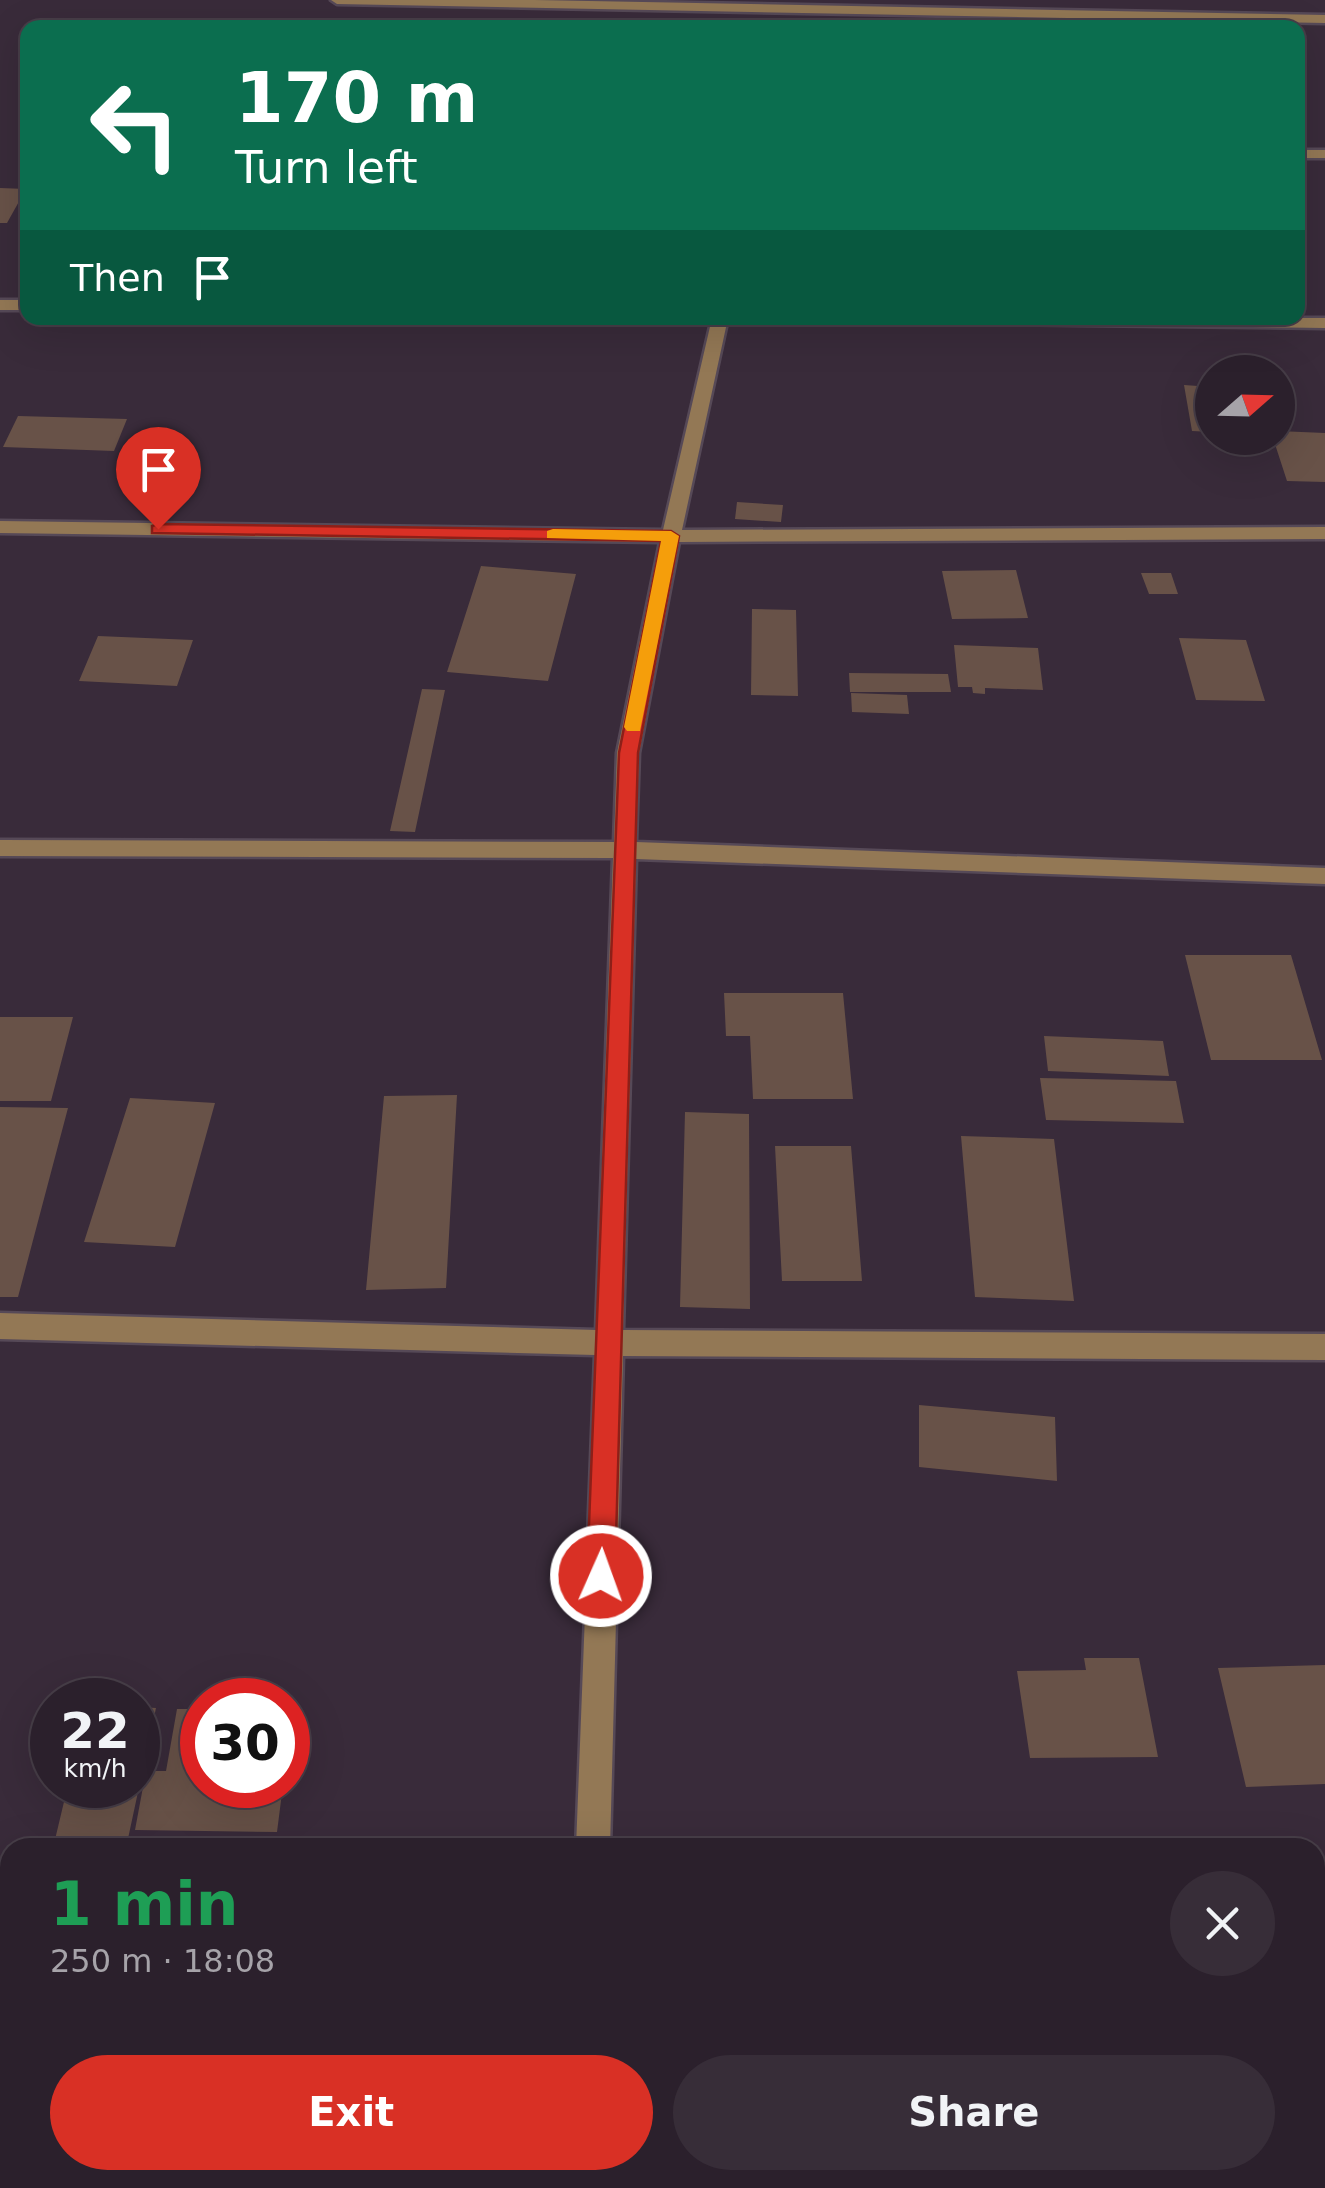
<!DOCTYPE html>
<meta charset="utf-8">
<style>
:root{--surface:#2b202c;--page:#372d38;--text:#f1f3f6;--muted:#a6a3a9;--line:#473e48;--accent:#d93025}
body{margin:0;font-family:"DejaVu Sans",sans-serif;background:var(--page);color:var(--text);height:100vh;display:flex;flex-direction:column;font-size:38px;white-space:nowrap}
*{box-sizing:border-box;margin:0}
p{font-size:32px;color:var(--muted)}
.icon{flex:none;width:55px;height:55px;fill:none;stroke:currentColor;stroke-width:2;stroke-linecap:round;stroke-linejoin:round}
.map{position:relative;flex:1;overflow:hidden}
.sheet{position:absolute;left:0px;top:1838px;width:1325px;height:352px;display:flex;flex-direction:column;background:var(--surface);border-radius:30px 30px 0 0;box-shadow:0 10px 40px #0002,0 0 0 2px var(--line)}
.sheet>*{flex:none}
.top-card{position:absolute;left:20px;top:20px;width:1285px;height:305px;border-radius:20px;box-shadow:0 10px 40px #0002,0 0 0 2px var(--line);background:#0b6e4f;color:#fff;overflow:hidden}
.needle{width:65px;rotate:70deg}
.buttons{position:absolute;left:1195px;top:355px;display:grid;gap:20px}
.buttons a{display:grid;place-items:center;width:100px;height:100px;border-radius:50%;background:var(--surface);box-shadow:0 10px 40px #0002,0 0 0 2px var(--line);font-size:50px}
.speed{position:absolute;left:30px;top:1678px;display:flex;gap:20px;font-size:50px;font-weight:700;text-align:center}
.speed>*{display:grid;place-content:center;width:130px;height:130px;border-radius:50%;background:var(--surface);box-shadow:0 10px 40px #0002,0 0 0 2px var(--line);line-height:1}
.speed small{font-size:25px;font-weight:400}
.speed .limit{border:15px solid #d22;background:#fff;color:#111}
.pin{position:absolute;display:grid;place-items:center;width:85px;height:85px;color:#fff;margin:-102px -42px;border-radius:50% 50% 50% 0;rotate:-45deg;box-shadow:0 0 10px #0007}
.pin .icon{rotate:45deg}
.me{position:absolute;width:110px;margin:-55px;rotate:2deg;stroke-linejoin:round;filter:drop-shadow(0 0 8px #0008)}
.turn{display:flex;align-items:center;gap:35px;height:210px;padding:0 50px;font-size:45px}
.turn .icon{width:130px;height:130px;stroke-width:2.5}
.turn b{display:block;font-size:70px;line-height:85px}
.then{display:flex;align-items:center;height:95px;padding:0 50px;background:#0003;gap:20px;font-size:38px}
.round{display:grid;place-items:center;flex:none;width:105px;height:105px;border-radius:52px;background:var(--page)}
.headline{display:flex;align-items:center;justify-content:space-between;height:170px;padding:0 50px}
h1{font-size:60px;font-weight:600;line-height:75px;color:#1e9e55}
.action{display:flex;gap:20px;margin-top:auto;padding:20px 50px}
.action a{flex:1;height:115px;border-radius:60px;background:var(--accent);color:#fff;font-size:40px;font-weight:600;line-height:115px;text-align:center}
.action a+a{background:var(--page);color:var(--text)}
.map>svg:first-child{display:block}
.building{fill:#685248}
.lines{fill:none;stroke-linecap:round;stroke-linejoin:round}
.minor-casing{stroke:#564957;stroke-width:5}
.minor{fill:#937855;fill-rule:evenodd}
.route{fill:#d93025;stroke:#8d1f18;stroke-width:2.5}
.slow{fill:#f59e0b}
</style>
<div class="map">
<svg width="1325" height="2188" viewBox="0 0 1325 2188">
<rect width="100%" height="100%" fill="#392b3a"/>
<path class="building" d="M0,188l26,1 -19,34h-7z
M1184,385l28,2v45l-20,-1z
M18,416l109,3 -13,32 -111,-4z
M1278,431l47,2v49l-38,-1 -14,-43h5z
M737,502l46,3 -2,17 -46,-3z
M481,566l95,8 -28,107 -101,-9z
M1016,570l12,48 -76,1 -10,-48z
M1141,573h30l7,21h-29z
M752,609l44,1 2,86 -47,-1z
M98,636l95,4 -16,46 -98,-5z
M1179,638l67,2 19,61 -69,-1z
M954,645l84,3 5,42 -58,-2v6l-12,-1 -1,-6h-14z
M849,673l99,1 3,18h-101z
M422,689l23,1 -30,142 -25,-1z
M851,693l56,2 2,19 -57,-2z
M1185,955h106l31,105h-111z
M724,993h119l10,106h-100l-3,-63h-24z
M0,1017h73l-22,84h-51z
M1044,1036l119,5 6,35 -121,-5z
M1040,1078l136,3 8,42 -138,-3z
M457,1095l-11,193 -80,2 18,-194z
M130,1098l85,5 -40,144 -91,-5z
M0,1107l68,1 -50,189h-18z
M685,1112l64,2 1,195 -70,-2z
M961,1136l93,3 20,162 -99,-4z
M775,1146h76l11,135h-80z
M919,1405l136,12 2,64 -138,-14z
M1084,1658h55l19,99 -128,1 -13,-87 69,-1z
M1325,1665v119l-79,3 -28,-119z
M138,1707l18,1 -30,140h-73l15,-63h70z
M177,1709h25v76h81l-6,47 -142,-2 11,-59h20z"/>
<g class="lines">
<defs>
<path id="minor" d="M331,0h204l790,15v8l-988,-19z
M1298,150h27v8h-27z
M0,300h28v10h-28z
M712,318h16l-46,212 643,-3v12l-646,3 -40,211 -3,89 689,26v16l-689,-25 -13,471 702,4v26l-702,-4 -13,492h-34l19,-493 -595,-16v-26l596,17 17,-472 -613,-2v-16l614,2 3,-89 43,-211 -660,-9v-12l663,9z
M896,318h429v10l-421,-5z
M564,2180h38v8h-38z"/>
</defs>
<use href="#minor" class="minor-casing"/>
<use href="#minor" class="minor"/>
</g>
<path class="route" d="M158,524l513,7 8,5 -41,217 -23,823 -4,10 -10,4 -10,-4 -4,-10 32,-823 42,-212 -509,-8v-7z"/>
<path class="slow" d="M553,529l118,2 8,5 -39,195h-13l-3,-4 37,-186 -114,-3v-7z"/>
</svg>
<div class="buttons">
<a><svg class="needle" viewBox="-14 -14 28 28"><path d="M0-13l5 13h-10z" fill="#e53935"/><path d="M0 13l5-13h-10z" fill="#a6a3a9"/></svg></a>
</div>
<div class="speed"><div>22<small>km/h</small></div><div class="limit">30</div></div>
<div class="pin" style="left:158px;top:529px;background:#d93025"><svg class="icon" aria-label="arrive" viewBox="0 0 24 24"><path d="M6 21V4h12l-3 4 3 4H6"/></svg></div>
<svg class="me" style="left:601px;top:1576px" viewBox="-20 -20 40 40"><circle r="17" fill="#d93025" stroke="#fff" stroke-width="3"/><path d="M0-11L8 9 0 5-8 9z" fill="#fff"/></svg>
<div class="top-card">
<div class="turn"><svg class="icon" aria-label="left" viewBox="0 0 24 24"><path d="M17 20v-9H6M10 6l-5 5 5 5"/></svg><div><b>170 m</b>Turn left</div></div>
<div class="then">Then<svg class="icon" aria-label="arrive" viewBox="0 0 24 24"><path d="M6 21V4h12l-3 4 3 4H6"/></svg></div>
</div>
<section class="sheet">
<div class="headline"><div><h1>1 min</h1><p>250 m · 18:08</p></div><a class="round"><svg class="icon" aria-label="close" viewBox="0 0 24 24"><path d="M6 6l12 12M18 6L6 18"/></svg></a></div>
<div class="action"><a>Exit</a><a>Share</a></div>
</section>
</div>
